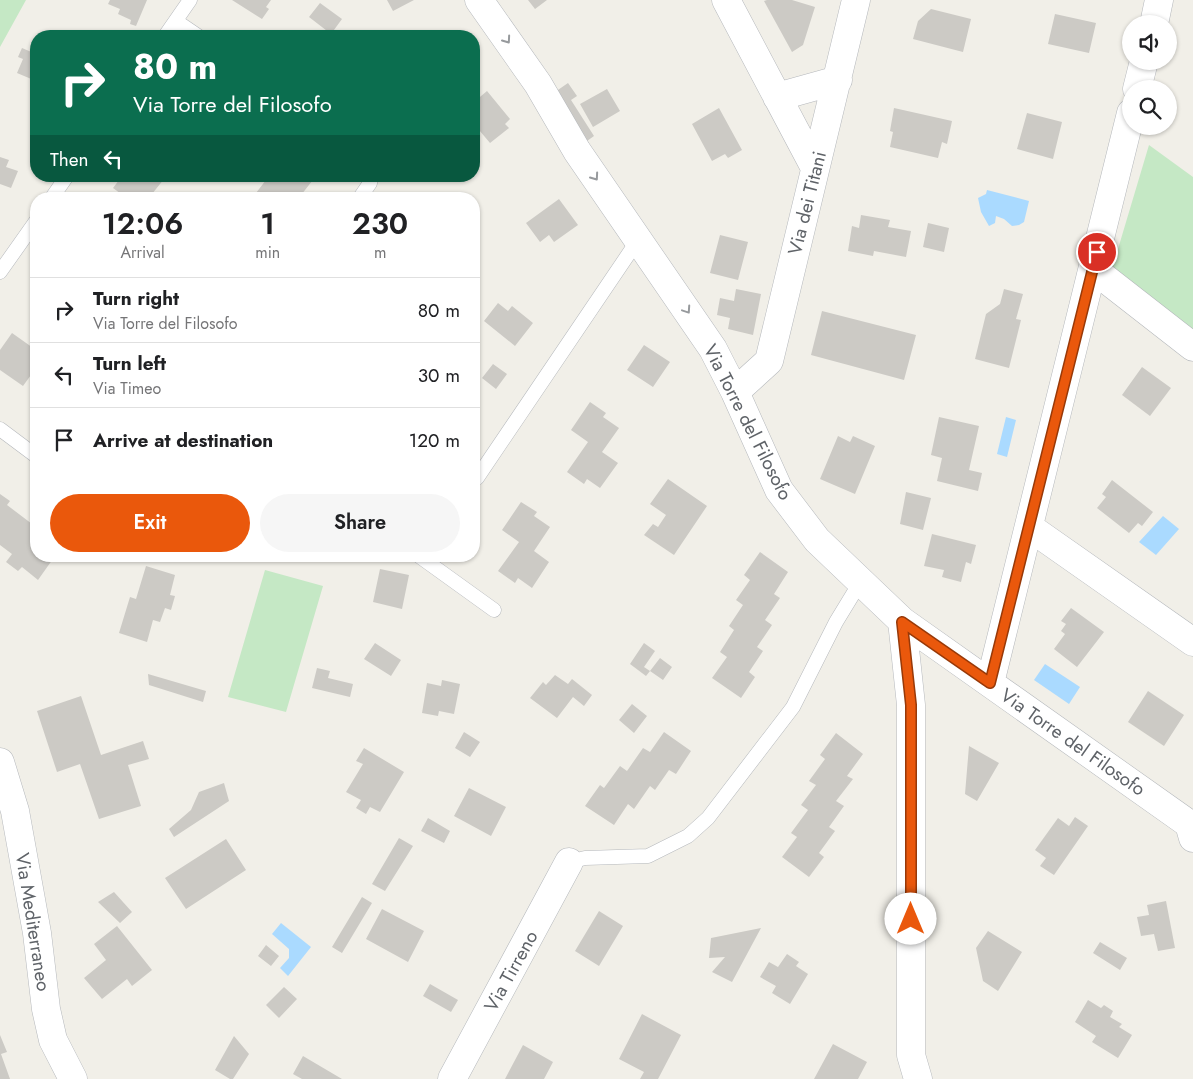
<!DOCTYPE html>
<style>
:root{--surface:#fff;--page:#f6f6f6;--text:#202124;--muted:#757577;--line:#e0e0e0;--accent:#ea580c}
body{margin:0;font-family:Jost,sans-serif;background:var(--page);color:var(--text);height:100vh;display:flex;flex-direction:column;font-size:19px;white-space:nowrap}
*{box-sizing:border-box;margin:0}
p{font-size:16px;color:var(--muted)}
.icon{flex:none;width:28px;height:28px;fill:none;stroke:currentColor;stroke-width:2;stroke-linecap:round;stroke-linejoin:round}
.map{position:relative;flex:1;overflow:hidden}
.side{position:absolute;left:30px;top:192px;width:450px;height:370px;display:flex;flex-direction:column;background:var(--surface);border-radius:20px;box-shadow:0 1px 4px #0004}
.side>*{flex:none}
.hud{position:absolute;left:30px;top:30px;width:450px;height:152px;border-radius:20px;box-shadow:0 1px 4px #0004;background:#0b6e4f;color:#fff;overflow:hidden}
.tools{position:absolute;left:1122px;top:15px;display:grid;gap:10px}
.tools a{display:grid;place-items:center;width:55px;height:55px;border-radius:50%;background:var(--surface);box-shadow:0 1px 4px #0004;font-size:25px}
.pin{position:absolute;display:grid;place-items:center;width:42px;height:42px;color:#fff;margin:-21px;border:2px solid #fff;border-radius:50%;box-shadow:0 1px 5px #0007}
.me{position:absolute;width:55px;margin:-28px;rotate:0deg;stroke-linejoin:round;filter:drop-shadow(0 0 4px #0008)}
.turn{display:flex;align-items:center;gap:18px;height:105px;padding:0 20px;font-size:22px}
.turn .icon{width:65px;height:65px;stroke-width:2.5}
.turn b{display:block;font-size:35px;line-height:42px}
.then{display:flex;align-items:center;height:48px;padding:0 20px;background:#0003;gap:10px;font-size:19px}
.eta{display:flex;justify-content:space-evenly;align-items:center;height:85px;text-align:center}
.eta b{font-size:30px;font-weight:600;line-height:35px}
.button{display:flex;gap:10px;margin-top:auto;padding:10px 20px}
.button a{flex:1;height:58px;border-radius:30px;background:var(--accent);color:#fff;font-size:20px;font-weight:600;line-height:58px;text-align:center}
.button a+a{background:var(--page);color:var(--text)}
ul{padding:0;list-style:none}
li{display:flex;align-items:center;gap:15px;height:65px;padding:0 20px;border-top:1px solid var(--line)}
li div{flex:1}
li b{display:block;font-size:19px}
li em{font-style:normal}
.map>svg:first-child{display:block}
.green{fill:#c5e8c5}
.water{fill:#aadaff}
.building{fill:#cccac5}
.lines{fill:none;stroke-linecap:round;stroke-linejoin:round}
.service-casing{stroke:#b5b8bc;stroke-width:15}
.minor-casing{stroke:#b5b8bc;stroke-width:29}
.service{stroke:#fff;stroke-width:14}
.minor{stroke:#fff;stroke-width:28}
.oneway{stroke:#979a9d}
.route-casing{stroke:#983908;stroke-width:12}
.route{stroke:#ea580c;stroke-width:9}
.labels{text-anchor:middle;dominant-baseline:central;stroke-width:4;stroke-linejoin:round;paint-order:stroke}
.street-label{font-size:19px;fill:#5f6368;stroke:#fff}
</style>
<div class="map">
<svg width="1193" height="1079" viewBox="0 0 1193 1079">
<rect width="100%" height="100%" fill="#f1efe8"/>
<path class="green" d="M0,0h26l-26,47z
M1149,145l44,32v154l-81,-62z
M265,570l58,16 -37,126 -58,-15z"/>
<path class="water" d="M987,190l42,11 -5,21 -5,3 -7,1 -8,-7 -8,-3 -1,7 -6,3 -8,-14 -3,-14 8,-4z
M1006,417l10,3 -9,37 -10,-3z
M1163,516l16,13 -23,26 -17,-13z
M1045,664l35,23 -11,17 -35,-24z
M281,923l30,24 -23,29 -8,-8 9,-10v-9l-17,-15z"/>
<path class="building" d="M110,0h37l-11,26 -6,-2 1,-4 -13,-6 2,-5 -12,-5z
M232,0h39l-5,7 3,2 -7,10z
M387,0h27l-21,11z
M528,0h19l-12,9z
M767,0h25l23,7 -12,38 -11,7 -28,-51z
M320,3l22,16 -11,15 -22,-17z
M931,9l40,10 -8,33 -50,-13 5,-18z
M1055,14l41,9 -7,30 -41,-9z
M22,48l14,6v27l-19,-8 6,-14 -5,-2z
M568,83l9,13 -6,4 23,36 -7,5 -32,-49z
M607,89l13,22 -27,16 -13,-23z
M487,91l23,28 -5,5 4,4 -19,15 -16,-19v-22z
M719,108l23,42 -14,8 -3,-4 -13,7 -20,-37z
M894,108l58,13 -5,23 -5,-2 -4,16 -48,-11 3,-15 -3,-1z
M1027,113l35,9 -9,37 -36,-10z
M0,157l9,3 -3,7 12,4 -7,17 -11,-4z
M122,176h38l4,3 -12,15 6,5h-30l-15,-11z
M269,176h47l-18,23h-35l-7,-6z
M559,199l19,26 -24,17 -5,-7 -9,7 -14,-19z
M861,215l29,5 -2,7 23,4 -5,26 -32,-6 -1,5 -25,-5 4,-25 7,2z
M928,223l21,5 -5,24 -21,-5z
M720,235l28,7 -10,38 -28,-7z
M736,289l25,5 -8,41 -25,-6 2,-11 -13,-3 3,-17 14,3z
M1004,289l19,5 -7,25 5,1 -12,48 -34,-9 11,-45 14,-10z
M498,303l10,8 4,-5 21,17 -18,23 -31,-25z
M822,311l94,24 -12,45 -93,-25z
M12,333l24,17v18l-13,18 -23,-16v-20z
M644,345l26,17 -17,25 -26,-17z
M493,364l14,10 -11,15 -14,-11z
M1142,367l29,21 -21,28 -28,-21z
M590,402l16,11 -3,4 16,11 -17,24 16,11 -18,25 -13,-9 -3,5 -17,-12 21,-30 -17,-12z
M939,417l40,9 -10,44 13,3 -4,18 -41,-10 5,-23 -11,-3z
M838,436l12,6 3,-6 22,10 -20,48 -35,-15z
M668,479l39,27 -33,49 -30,-20 9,-11 5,3 8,-12 -16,-11z
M1112,480l41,32 -11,14 -4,-3 -9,10 -32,-25 9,-11 -4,-3z
M906,492l25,6 -8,32 -23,-6z
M0,494l10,7 -3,4 29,22 -5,6 5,4v19h19l-17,24 -16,-13 -4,4 -12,-9 6,-8 -12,-9z
M521,502l16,10 -3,4 16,11 -16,24 15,11 -17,26 -14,-10 -3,5 -17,-12 21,-29 -17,-12z
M932,534l44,11 -5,19 -5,-2 -5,20 -19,-5 2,-7 -20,-4z
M760,552l28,20 -14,22 6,4 -15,22 7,5 -15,22 6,4 -14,21 6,5 -14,21 -29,-20 15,-21 -7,-5 14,-22 -5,-4 14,-21 -7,-5 14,-20 -6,-5z
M146,566l29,9 -5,20 5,1 -4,14 -6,-2 -5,14 -7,-2 -6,22 -28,-9 11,-36 6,2z
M380,569l29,6 -7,34 -29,-7z
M1071,608l33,24 -27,35 -23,-18 11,-15 -4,-3 5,-7 -5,-3z
M375,643l26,17 -10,16 -27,-17z
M644,643l11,8 -11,16 6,4 10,-13 12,9 -9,13 -13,-9 -4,5 -16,-12z
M317,668l13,3 -2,7 25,6 -3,13 -38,-9z
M148,674l58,17 -3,11 -54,-17z
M555,675l13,9 4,-5 20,16 -8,11 -11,-9 -16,21 -27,-20 13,-16 3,3z
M442,680l18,4 -6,30 -15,-3 -1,5 -16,-3 5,-30 14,3z
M1148,691l36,24 -20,31 -36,-24z
M81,696l20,59 42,-14 6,18 -21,6 13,41 -42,13 -19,-55 -23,8 -20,-61z
M632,704l15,12 -13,17 -15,-13z
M464,732l16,10 -10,15 -15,-9z
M664,732l27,19 -15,23 -7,-4 -14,20 -5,-4 -16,23 -6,-5 -14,21 -29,-19 15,-21 4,3 16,-22 7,5 16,-23 7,4z
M836,733l27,21 -16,22 6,3 -17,22 8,5 -15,21 6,4 -16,22 5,4 -15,20 -27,-20 15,-20 -6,-4 17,-23 -7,-5 15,-20 -7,-4 16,-22 -5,-4z
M969,746l30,17 -22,38 -12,-7z
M364,748l40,24 -24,40 -10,-5 -4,7 -10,-6 5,-8 -15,-8 17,-28 -7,-3z
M224,783l5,18 -55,36 -5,-8 22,-19 8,-18z
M469,788l37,19 -15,29 -37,-20z
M1075,817l13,9 -34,49 -14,-9 6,-8 -11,-8 23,-32 11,8z
M428,818l22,13 -6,12 -23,-12z
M399,838l14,8 -28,45 -13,-7z
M226,839l20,31 -60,39 -21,-31z
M114,892l18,20 -12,11 -22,-21z
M362,897l10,6 -30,50 -10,-6z
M1166,901l9,47 -17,3 -4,-17 -13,2 -4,-19 12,-2 -2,-10z
M382,909l42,22 -16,31 -42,-23z
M599,911l24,15 -24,40 -24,-15z
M117,926l35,44 -20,16 -5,-7 -25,20 -18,-21 22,-18 -12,-16z
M761,928l-29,54 -20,-10 13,-15 -16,1 2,-20z
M988,931l34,21 -24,39 -15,-10 -7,-33z
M1100,942l27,16 -7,12 -27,-17z
M266,945l13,11 -8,10 -13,-10z
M787,954l12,8 -3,4 12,8 -18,30 -18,-11 4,-7 -16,-9 9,-15 9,5z
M430,984l28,16 -7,12 -28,-16z
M284,987l13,12 -18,19 -13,-13z
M1088,1000l13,8 3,-3 9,6 -3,6 12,7 -3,3 13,8 -14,23 -26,-16 4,-6 -21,-14z
M642,1014l39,21 -23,44h-18l4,-7 -25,-13z
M0,1035l7,17 -6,2 9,25h-10z
M234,1036l15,18 -16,25h-3l-15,-9z
M833,1044l34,18 -9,17h-44z
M523,1045l30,17 -9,17h-39z
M303,1056l39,23h-40l-9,-5z"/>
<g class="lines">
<defs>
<path id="service" d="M176,21l22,15
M165,36l25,-36
M51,199l16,-23
M359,199l11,-16 1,-7
M0,272l36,-51
M0,429l36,27
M477,478l161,-238
M419,556l75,54
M569,862l16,-4 63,-2 40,-20 20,-18 85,-111 43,-85 25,-41"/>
<path id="minor" d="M479,0l59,84 39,67 136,198 22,43 44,98 38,50 85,81 287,203 4,14
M726,0l89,168
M1154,24l5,-24
M1137,89l7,-28
M777,97l61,-17
M1093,269l100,78
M735,392l34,-31 87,-361
M1029,527l164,115
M902,621l9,84v350l7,24
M990,683l141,-570
M0,762l15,49 22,122 9,76 7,31 20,39
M452,1079l117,-217"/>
</defs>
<use href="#service" class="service-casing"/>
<use href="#minor" class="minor-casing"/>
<use href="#service" class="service"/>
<use href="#minor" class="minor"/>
</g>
<defs><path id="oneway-chevron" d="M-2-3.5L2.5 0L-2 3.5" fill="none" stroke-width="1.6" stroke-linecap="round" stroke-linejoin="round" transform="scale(1.25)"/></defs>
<g class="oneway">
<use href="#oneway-chevron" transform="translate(507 40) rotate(55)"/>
<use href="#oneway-chevron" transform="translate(595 177) rotate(55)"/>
<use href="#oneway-chevron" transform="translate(687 310) rotate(56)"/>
</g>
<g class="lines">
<defs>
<path id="route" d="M911,919v-214l-9,-83 88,61 107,-431"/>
</defs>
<use href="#route" class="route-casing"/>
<use href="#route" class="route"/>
</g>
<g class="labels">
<g class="street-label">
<text transform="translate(807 203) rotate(-76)">Via dei Titani</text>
<text transform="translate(748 422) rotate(63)">Via Torre del Filosofo</text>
<text transform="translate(1073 742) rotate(35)">Via Torre del Filosofo</text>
<text transform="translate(33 922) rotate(81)">Via Mediterraneo</text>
<text transform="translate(511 971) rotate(-61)">Via Tirreno</text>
</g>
</g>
</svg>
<div class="tools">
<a><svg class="icon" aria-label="sound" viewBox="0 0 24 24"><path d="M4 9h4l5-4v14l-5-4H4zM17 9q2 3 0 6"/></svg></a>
<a><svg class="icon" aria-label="search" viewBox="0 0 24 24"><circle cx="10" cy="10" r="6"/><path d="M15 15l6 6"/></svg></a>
</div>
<div class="pin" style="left:1097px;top:252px;background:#d93025"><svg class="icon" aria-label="arrive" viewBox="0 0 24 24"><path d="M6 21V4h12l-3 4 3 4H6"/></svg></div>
<svg class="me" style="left:911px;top:919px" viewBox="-20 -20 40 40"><circle r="19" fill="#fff"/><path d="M0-13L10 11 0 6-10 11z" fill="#ea580c"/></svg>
<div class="hud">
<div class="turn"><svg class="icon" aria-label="right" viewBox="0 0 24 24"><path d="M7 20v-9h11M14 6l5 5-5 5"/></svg><div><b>80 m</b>Via Torre del Filosofo</div></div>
<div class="then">Then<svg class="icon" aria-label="left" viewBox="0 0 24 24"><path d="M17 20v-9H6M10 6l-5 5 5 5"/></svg></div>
</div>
<section class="side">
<div class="eta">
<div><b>12:06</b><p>Arrival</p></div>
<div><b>1</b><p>min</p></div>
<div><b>230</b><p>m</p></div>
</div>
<ul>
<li><svg class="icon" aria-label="right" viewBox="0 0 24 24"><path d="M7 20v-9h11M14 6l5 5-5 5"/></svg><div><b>Turn right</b><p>Via Torre del Filosofo</p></div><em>80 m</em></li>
<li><svg class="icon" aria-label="left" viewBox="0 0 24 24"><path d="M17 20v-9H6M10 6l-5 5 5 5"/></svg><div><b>Turn left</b><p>Via Timeo</p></div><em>30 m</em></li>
<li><svg class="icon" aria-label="arrive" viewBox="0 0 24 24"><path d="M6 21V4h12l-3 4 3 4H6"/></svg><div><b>Arrive at destination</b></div><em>120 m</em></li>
</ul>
<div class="button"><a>Exit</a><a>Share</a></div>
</section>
</div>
